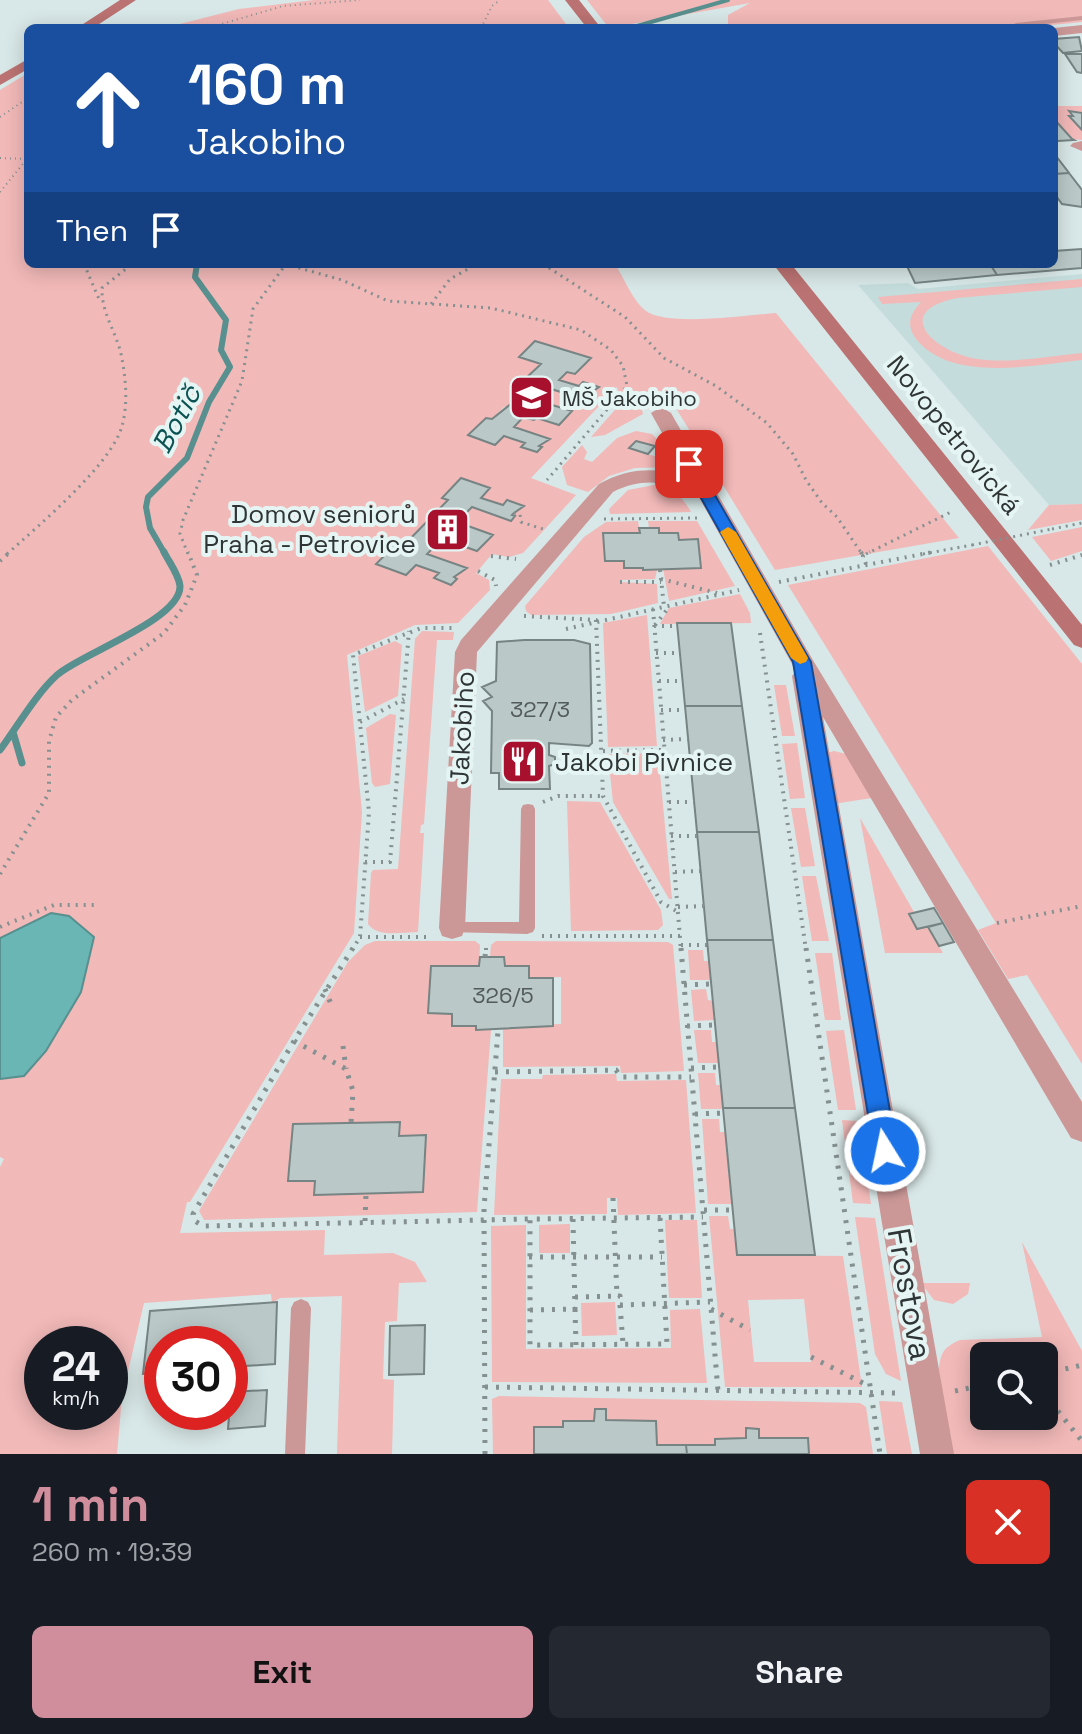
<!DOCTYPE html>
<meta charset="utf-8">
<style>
:root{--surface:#171b24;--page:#242831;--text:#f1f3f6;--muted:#9ea1a6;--accent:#d08d9c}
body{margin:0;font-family:"Space Grotesk",sans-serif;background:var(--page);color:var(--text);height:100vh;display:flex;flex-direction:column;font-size:30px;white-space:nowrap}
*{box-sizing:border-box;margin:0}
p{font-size:26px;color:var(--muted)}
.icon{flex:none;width:44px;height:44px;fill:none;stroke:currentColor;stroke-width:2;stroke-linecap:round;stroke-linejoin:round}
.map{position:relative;height:1454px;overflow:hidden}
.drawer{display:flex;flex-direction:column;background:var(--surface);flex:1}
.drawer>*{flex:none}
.top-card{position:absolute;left:24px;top:24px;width:1034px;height:244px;border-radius:12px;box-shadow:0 4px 20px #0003;background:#1a4fa0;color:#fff;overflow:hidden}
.buttons{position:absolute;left:970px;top:1342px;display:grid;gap:16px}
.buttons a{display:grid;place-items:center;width:88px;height:88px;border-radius:12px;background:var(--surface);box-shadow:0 4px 20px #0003;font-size:40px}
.speed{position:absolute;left:24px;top:1326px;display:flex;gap:16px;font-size:40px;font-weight:700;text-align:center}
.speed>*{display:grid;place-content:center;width:104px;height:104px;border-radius:50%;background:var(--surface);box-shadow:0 4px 20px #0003;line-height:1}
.speed small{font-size:20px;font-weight:400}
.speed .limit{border:12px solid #d22;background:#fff;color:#111}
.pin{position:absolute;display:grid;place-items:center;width:68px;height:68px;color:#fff;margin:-34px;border-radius:16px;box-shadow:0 4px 12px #0006}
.me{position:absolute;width:88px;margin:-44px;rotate:350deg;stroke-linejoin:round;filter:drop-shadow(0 0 6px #0008)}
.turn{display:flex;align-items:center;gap:28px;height:168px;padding:0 32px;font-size:36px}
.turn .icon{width:104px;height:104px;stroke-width:2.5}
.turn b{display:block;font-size:56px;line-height:68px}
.then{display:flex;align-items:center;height:76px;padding:0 32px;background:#0003;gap:16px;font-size:30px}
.round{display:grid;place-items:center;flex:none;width:84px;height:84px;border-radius:12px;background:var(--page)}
.head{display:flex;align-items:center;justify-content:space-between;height:136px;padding:0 32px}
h1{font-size:48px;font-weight:700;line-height:60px;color:var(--accent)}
.cta{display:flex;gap:16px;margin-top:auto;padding:16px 32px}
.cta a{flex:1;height:92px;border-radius:12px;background:var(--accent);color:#111;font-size:32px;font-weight:700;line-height:92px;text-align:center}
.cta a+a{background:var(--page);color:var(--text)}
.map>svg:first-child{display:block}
.built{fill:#c4dddc}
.green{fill:#f1b9b8;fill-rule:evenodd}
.water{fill:#69b6b5;stroke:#588f8f;stroke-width:2}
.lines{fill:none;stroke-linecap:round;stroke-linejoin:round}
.stream-far2{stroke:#588f8f;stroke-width:4}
.stream-far1{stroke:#588f8f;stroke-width:6}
.stream{stroke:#588f8f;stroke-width:7}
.building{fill:#bac9c8;stroke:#778484;stroke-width:2}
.path-far3{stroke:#859090;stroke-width:2;stroke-dasharray:1 4;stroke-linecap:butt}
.path-far2{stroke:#859090;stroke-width:3;stroke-dasharray:2 5;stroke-linecap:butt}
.path-far1{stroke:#859090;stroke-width:4;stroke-dasharray:2 6;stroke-linecap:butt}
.path{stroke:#859090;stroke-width:5;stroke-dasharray:3 8;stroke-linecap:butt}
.lane{fill:#cb9897;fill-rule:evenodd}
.street{fill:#cb9897;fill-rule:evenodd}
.secondary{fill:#bb7272;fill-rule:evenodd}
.path-bridge{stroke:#859090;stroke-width:3;stroke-dasharray:2 5;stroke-linecap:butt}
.route{fill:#1a73e8;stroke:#114b97;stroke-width:2}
.slow{fill:#f59e0b}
.labels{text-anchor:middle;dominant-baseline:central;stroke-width:8;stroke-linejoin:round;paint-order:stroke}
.far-poi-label{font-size:22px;fill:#2f3535;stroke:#e5f5f4;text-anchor:start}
.number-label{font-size:22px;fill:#525a5a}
.street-label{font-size:26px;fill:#2f3535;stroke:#e5f5f4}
.poi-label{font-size:26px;fill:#2f3535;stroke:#e5f5f4;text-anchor:end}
.water-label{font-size:28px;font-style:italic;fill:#0c5252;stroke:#e5f5f4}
.near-street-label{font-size:32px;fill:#2f3535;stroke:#e5f5f4}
</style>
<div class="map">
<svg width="1082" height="1454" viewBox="0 0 1082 1454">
<rect width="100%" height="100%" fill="#d8e7e7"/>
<path class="built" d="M1082,274v230l-33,1 -191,-220 50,-2 10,6z"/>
<path class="green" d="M314,0h234l21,28h-405l75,-19z
M587,0h495v22l-62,6h-292v-13l22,-12 -141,25z
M28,73v191h587c9,14 18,37 31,47 22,16 103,4 130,2l183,225 -184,32 -101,-165 -32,5 1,4 -38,21 -14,2 30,-34 -4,-16 -86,91 45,17 -53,58 -14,4 -17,-3 -16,19 13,7 1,10 -32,33 -43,2 -68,30 15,157 -8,121 -164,269h-3l-7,31 145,-3 -1,25 69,-2 22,9 12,20 -28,1 -2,38 -12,1 -2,57 11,1 -2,74h-55l5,-158 -62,2 -8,5 -1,-9 -127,9 -22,94 -5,57h-117v-287l4,-8 -4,-2v-78l24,-3 27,-163 -51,25v-848zM590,359l-15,15 -8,-2 -8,8 20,6 20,1 -10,7 2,2 -4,4 -36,-11 -12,12 33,10 -38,9 -8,-6 -12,13 35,12 -10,7 2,2 -4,4 -15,-5 3,-4 -21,-7 -9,8 -27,-9 18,-17 6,1 12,-12 5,1 20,-26 -5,-2 17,-16zM490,488l-9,10 22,7 5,-5 16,6 -10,7 -3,8 -39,-14 -15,15 35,13 -15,16 -23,-8 -3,3 -7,-2 2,-4 -4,-1 -15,15 39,14 -12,9 3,2 -6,5 -17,-6 5,-5 -23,-8 -10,10 -29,-11 27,-19 44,-45 -5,-2zM42,1344h68v68h-68z
M1054,106h28v7l-13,-1 13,18v10l-10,-1 -18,-20z
M1082,279v8l-125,11c-68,14 -21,55 21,61 33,5 70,-3 104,-6v7c-48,5 -131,23 -166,-21 -11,-15 -5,-26 5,-37l-39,2 -4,-7z
M636,431l16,3 9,9 -6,3 -19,-5 -6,7 39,13 5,6 -39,1 -26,8 -21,16 -21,-7 -5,-18 20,-22 5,7 -3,7 8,3 25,-24z
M654,485c18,4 28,10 37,27l-81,2 -1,-5 19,-19z
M1082,504v16l-54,10 21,-25z
M638,521l2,12 -37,1 2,27h19l1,7 32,2 -2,9 -35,1 1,2 36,2 1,19 -47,11 -80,1 -5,-4 -1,-5 59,-69 22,-15z
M648,521h49l38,65 -66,15 -6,-33 34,-29 -18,1 -1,-7h-19v-5h-10z
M1082,527v24l-31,10 -19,-24z
M988,546l94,118v400l-55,-89 -19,4 -30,-49 18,-7 -208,-338z
M740,594l10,19 1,10 -91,1 9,-16z
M647,615l10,131 -49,1 -5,-124z
M422,631l32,1 -1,8h-16l-13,184 -3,1 -1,8h4l-6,99c-16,0 -40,6 -50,-8l3,-51 2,-3 25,-1 17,-230z
M395,641l7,4 -4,51 -33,16 -7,-56z
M774,685h12l9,51h-13z
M390,714l6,1 -6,69 -15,3 -3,-4 -6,-55z
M797,743l8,55 -15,1 -8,-55z
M834,751l12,3 26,44 -39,6 -6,-51z
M658,753l14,146h-3l-56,-97 -5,-48z
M567,801l33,1 61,108 2,15 -5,5 -87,1z
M791,808h14l10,58 -14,1z
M860,818l54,94 -5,2 8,15 11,-2 15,26h-58z
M802,876h14l13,65h-17z
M375,941h100l5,4 -1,21h-48l-3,47 24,1v12h24l1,4h14l-14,182 -273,8 -5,-9 149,-249 17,-17zM399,1122v14l24,56 -108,3v-14h-27l5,-57z
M496,941l172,1 5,3 11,126 -63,2 -1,-7 -117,1v-41l58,-2v-47l-32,1 -1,-12h-23l-15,-9 1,-12z
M688,950h15l1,11h5l2,19h-21z
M815,953h17l9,67h-16z
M706,989l2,11 5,1 2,19 -21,1 -3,-31z
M694,1030h17l1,12h5l2,21h-21z
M844,1030l12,80h-18l-12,-79z
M698,1073h17l1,12h5l2,24h-22z
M616,1074l1,7 69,-1 10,133 -78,2 -1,-17h-10v16l-113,1 7,-136h41l1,-4z
M702,1119h17l1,13h6l7,72h-25z
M842,1120l17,1 12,83 -18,-1z
M709,1216h19l2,13h5l3,26 105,1 19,131h-137zM804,1299l7,63h-57l-6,-62z
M855,1217l20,1 26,163 -15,-7 -11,-20z
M665,1220h32l5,78h-33z
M570,1224v29h-31v-28z
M526,1225v124l145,-1 -1,-38 30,-1 7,74 -215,-1 -1,-156z
M1022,1242l60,109v103h-131l-12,-84c1,-17 5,-23 21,-30l82,-3zM984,1356h60v60h-60z
M921,1283h49l-2,11 -15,10 -19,-4z
M615,1302l2,33 -35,1 -1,-33z
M499,1396l361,7 6,4 7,47h-64l-2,-16h-48l-1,-9 -12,-1v10l-30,1 -1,6h-58l-2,-24 -49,-1v-11h-11l-1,12h-30l-1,6h-29v27h-41l-1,-55z
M879,1401l23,1 10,52h-25z"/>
<path class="water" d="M51,913l18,3 25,21 -13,55 -35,59 -22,25 -24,3v-141z"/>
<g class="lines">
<path class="stream-far2" d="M630,28l98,-28"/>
<path class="stream-far1" d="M165,554l-15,-26 -4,-21 2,-10 39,-39 22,-56 21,-35 -9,-17 5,-30 -31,-43 2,-13"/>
<path class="stream" d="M13,732l9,31
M0,750c17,-23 36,-56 57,-75 23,-21 124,-55 123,-89 -1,-11 -11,-24 -16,-34"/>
</g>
<path class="building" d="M1079,37l3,14 -19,2 -9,-10v-4z
M1065,54h17v19l-5,-1z
M1069,111l13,2v17l-13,-14h4z
M1054,119l18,20 2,1 -16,1 -4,-5z
M1054,156h2l13,17 -15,1z
M1069,173l13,17v17l-20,-3 -8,-11v-19z
M1082,249v19l-85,7 -7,-11h64v-13z
M906,264h84l7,11 -82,8z
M535,341l56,17 -16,16 -8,-2 -8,8 20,6 4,-4 16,5 -10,7 3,1 -5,5 -36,-11 -12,12 33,10 -13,14 -22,-7 -3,2 -8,-2 4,-3 -4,-1 -12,13 36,12 -11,7 3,1 -5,5 -16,-5 4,-4 -21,-7 -9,9 -27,-10 18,-17 6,1 30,-24 -5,-1 12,-12 -5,-2 17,-16 -22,-7z
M636,441l19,5 -7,8 -19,-6z
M461,478l29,10 -9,10 22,7 4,-5 17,6 -10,7 -2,2 3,1 -4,5 -39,-14 -15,15 36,13 -16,16 -23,-8 -3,4 -8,-3 3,-4 -4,-1 -15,15 40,14 -13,9 3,2 -6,6 -17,-7 5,-5 -23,-8 -10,10 -30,-11 21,-21 7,2 44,-45 -6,-2z
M639,528h20v5h19l1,7 19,-1 3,29 -58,2v-2h-19v-7h-19l-2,-28h37z
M677,623h54l11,83h-57z
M524,640h50l16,4 2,99 -3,3 -40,-3v12l6,2v7l-6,2 1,23h-51v-16h-8l1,-62 -9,-10 9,-4 -10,-10 14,-6 1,-39z
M685,706h57l17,126h-62z
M697,832h62l14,108h-66z
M934,908l9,15 -26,6 -8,-15z
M943,923l11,19 -15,4 -11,-19z
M707,940h66l22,168h-72z
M480,957h24l1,9h24v12h24v48l-77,4v-4h-24v-12l-24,-1 3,-47h48z
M723,1108h72l20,147h-78z
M400,1122l-1,14 27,-1 -3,57 -109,3 1,-14h-27l5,-57z
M277,1302l-2,62 -45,3v-23h-68v29l-19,1 7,-63z
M425,1325l-1,49 -35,1 1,-49z
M267,1390l-2,36 -37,3 3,-37z
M595,1409h11v11l50,1 1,24h29l1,9h-153v-27h29v-6h31z
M746,1428l13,1v9h49l1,16h-122l-1,-9h29v-6l31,-1z"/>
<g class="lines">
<path class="path-far3" d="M208,28l75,-22 77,-6
M481,28l11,-22 8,-6
M0,117l28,-19
M0,158l26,1
M0,192l27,-33"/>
<path class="path-far2" d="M84,264l15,35
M285,264l57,16 46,21 103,7 90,22 30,20 12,16 4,20 -80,94
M543,264l82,53 39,41 52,28 51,37 26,31 13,26 16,23 15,14 25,37
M431,304l19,-25 27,-15
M514,513l6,1 1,8 22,7
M604,519l95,-1
M1052,529l30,-6
M7,554c31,-28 105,-90 115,-128 6,-21 4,-46 0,-67 -4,-25 -21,-45 -20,-71l30,-24
M188,554l-8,-20 3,-14 59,-139 11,-72 33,-45
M866,554l87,-43
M923,554l49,-9"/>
<path class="path-far1" d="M861,552l2,4
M491,556l25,3
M0,561l10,-9
M866,564l-3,-8 7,-4
M1050,565l32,-10
M660,570l4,36
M478,571l17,9 1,6
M661,579l56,14
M620,582h41
M779,582l154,-30
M653,609l28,341
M524,616l72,4 7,176 58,106 17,10
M655,625l14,-18
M654,626h23
M566,629l173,-39
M760,633l46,317
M656,653h23
M659,681h23
M661,710h24
M360,722l44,-23
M663,740l25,-1
M603,751l61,-1
M666,770h25
M543,802l15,-6h45
M669,802h25
M671,836h26
M365,862h25l19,-231
M675,872l25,-1
M0,874l49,-81v-52l7,-24 16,-17 92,-67 21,-28 12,-30 -9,-23
M678,907l26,-1
M997,923l85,-17
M0,927l54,-22h40
M542,936h138
M360,937h69
M681,945h27
M352,950l8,-13 9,-125 -16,-157 68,-27h36
M486,950v-6"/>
<path class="path" d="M353,948l-59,93 -101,173 2,7 8,5 327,-7
M681,948l37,443
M806,948l74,506
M485,957l1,-9
M684,985l28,-1
M325,989l8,20
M687,1026l28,-1
M294,1041l52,28 7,22 -2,32
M343,1046l3,23
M691,1068l28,-1
M495,1072l121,-2 5,7h70
M695,1114l29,-1
M613,1198l4,98h3v9l90,-3
M704,1210h29
M660,1218l7,126 -137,1v-126l173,-2
M365,1221l1,-27
M529,1257h133
M575,1297l42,-1
M620,1305l3,39
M575,1309l1,36
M711,1309l39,21
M530,1310l45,-1 -2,-90
M811,1357l58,29
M1044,1374l38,-9
M485,1387l413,6
M955,1391l29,-6
M1044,1394l38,47
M485,1454l-1,-246 14,-177"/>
<path class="lane" d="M1082,16v4l-66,7 -4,-2 4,-2z
M528,804l5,1 2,4v119l-2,4 -6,2 -81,-2 -2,-4 2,-4 6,-2h67l2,-113 2,-4z
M301,1299l7,3 3,6 -6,146h-20l6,-146 3,-6z"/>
<path class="street" d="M1082,25v8l-28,3v-8z
M1082,141v10l-12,-5 3,-3z
M661,407l10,6 143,249 268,440v40l-11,-4 -248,-421 131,737h-34l-128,-778 4,-5 -100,-179c-30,-10 -54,-15 -83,0l-136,160 -12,276 -3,8 -10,3 -10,-3 -3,-8 16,-276 6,-12 138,-156c29,-16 55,-17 87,-8l-35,-63z"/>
<path class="secondary" d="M120,0h16l-43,28h-16z
M565,0h14l22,28h-14z
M28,59v10l-28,16v-10z
M773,264h18l291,361v23l-8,-3z"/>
<path class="path-bridge" d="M972,545l80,-16"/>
</g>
<path class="route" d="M689,460l8,4 114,198 86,489 -3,7 -9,3 -8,-3 -3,-7 -81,-489 -111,-198z"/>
<path class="slow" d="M728,527l8,5 72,126 -2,4 -6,2 -9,-6 -71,-126z"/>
<defs>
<symbol id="school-square" viewBox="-11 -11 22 22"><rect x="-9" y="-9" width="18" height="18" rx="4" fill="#a8112e" stroke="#e5f5f4"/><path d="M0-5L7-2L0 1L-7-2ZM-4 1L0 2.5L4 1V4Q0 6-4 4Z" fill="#fff"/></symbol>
<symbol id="building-square" viewBox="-11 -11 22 22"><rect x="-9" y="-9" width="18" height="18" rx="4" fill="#a8112e" stroke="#e5f5f4"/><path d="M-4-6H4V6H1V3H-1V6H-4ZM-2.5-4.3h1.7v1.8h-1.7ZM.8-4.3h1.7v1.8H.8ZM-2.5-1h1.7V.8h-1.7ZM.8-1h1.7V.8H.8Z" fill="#fff"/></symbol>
<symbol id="restaurant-square" viewBox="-11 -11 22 22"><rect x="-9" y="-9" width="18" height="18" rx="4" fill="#a8112e" stroke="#e5f5f4"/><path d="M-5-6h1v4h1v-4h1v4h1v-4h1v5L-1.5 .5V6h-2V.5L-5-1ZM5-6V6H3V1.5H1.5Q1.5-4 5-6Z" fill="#fff"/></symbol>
</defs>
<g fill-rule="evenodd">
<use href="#school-square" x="506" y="372" width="51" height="51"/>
<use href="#building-square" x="422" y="504" width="51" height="51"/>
<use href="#restaurant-square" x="498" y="736" width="51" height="51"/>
</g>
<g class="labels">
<g class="far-poi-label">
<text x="562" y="398">MŠ Jakobiho</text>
</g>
<g class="number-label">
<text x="540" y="709">327/3</text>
<text x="503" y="995">326/5</text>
</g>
<g class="street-label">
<text transform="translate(954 435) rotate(51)">Novopetrovická</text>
<text transform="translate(462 728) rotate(-87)">Jakobiho</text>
</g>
<g class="poi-label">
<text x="416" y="514">Domov seniorů<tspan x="416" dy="30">Praha - Petrovice</tspan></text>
<text x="555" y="762" text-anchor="start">Jakobi Pivnice</text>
</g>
<g class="water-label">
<text transform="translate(176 419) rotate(-62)">Botič</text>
</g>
<g class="near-street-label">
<text transform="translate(910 1294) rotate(80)">Frostova</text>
</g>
</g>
</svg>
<div class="buttons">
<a><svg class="icon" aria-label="search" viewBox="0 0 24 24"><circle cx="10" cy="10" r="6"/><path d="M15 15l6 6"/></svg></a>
</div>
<div class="speed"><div>24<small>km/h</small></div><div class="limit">30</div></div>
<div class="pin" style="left:689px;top:464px;background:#d93025"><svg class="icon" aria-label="arrive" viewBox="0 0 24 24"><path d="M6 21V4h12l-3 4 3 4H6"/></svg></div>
<svg class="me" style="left:885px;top:1151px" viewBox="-20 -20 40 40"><circle r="17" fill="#1a73e8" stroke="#fff" stroke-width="3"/><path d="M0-11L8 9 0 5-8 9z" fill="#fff"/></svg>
<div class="top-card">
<div class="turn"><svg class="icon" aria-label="ahead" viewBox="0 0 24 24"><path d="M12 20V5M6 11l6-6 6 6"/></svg><div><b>160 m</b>Jakobiho</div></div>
<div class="then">Then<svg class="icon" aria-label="arrive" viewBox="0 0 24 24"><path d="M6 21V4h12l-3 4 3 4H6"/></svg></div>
</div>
</div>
<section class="drawer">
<div class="head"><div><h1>1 min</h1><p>260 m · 19:39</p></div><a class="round" style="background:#d93025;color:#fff"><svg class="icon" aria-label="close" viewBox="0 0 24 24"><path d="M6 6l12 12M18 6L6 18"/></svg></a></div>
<div class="cta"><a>Exit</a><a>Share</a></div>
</section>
